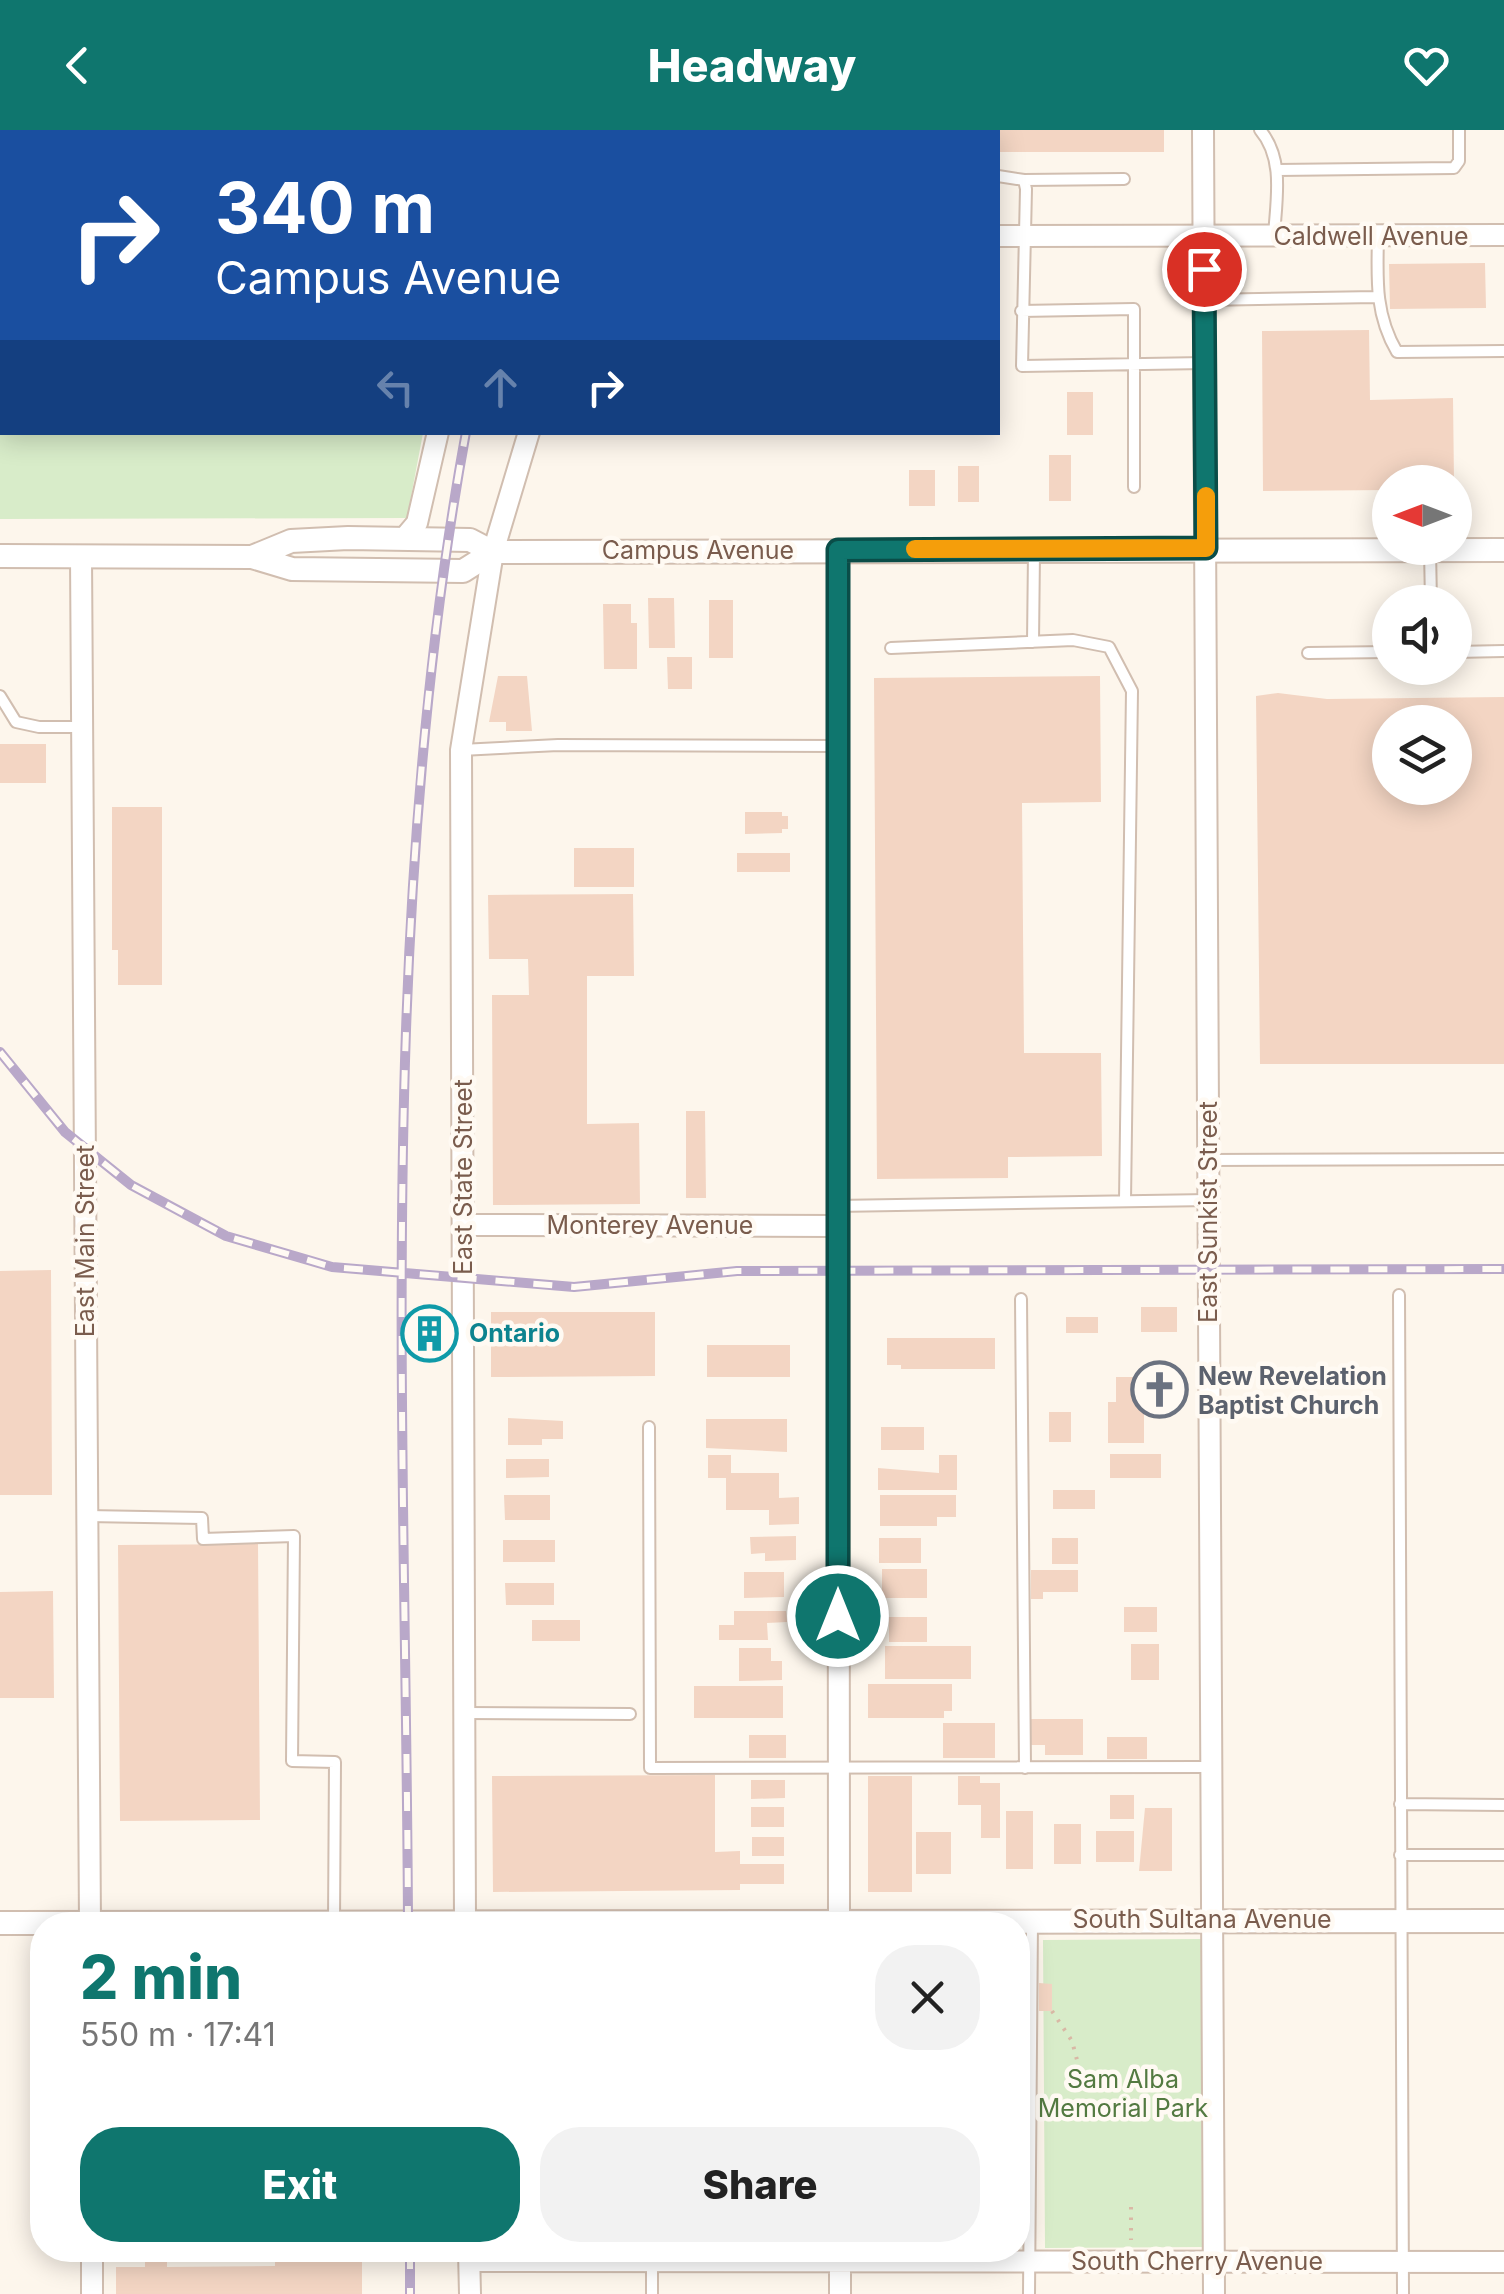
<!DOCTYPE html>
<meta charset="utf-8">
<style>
:root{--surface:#fff;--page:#f2f2f2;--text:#222;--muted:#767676;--accent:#0f766e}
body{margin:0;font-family:Inter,sans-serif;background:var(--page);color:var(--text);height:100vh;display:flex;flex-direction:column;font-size:38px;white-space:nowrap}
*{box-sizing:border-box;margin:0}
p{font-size:32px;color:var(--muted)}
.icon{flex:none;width:55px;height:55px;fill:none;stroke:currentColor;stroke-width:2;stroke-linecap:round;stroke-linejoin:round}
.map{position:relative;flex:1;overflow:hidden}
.drawer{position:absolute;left:30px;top:1782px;width:1000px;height:350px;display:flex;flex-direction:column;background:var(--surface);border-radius:40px;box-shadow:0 5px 25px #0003}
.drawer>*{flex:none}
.banner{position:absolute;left:0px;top:0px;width:1000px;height:305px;box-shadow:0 5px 25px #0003;background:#1a4fa0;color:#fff;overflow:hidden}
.needle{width:65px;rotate:270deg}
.controls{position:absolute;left:1372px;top:335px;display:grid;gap:20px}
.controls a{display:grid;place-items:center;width:100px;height:100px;border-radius:50%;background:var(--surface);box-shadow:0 5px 25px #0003;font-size:50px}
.pin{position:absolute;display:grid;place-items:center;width:85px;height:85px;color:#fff;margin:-42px;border:5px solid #fff;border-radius:50%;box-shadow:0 2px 10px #0007}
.me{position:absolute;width:110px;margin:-55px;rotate:0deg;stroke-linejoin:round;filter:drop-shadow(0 0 8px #0008)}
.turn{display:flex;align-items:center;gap:35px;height:210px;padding:0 50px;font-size:45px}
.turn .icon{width:130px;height:130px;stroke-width:2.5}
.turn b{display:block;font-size:70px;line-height:85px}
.lanes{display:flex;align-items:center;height:95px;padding:0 50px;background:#0003;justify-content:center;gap:50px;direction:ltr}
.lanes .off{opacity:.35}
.round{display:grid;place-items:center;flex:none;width:105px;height:105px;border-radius:40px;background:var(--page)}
.headline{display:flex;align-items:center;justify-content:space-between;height:170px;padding:0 50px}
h1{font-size:60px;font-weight:800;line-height:75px;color:var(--accent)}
.button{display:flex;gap:20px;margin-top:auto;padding:20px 50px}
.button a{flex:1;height:115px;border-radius:40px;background:var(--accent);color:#fff;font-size:40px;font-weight:800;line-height:115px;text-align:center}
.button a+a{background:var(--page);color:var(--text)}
header{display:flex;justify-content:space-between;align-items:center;height:130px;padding:0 50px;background:var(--accent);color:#fff;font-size:45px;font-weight:800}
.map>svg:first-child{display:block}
.green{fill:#d8ecc9}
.building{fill:#f3d5c3;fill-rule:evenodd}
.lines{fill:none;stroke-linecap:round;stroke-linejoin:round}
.service-casing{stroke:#d1beb0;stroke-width:14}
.minor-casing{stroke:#d1beb0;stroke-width:24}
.tertiary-casing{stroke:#d1beb0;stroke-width:26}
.path{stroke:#d9b8a5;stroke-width:4;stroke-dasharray:2.5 8;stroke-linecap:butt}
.service{stroke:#fff;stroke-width:10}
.minor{stroke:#fff;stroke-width:20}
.tertiary{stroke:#fff;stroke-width:22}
.rail-casing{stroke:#b9a8c9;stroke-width:10}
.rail{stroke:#fffaf3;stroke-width:6;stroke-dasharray:19;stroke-linecap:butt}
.route-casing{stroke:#0a4d48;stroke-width:25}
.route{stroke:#0f766e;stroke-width:18}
.slow{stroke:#f59e0b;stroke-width:18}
.labels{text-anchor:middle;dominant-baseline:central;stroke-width:9;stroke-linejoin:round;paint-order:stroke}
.street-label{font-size:25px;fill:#7a5c4d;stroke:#fffaf3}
.culture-label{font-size:25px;font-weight:bold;fill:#0d838f;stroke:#fffaf3;text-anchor:start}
.worship-label{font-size:25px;font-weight:bold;fill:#5b616d;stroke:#fffaf3;text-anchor:start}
.park-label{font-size:25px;fill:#537a41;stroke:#fffaf3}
</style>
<header><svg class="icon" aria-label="back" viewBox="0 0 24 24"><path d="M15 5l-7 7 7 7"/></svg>Headway<svg class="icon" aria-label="heart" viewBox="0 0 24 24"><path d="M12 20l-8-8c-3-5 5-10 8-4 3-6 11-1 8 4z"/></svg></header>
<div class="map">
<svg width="1504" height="2164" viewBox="0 0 1504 2164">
<rect width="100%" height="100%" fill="#fdf6ec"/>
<path class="green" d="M0,0h423l-421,2v300l421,1 -16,85 -407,1z
M1201,1809l1,308 -157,1 -2,-308z"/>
<path class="building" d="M998,0h166v22h-166z
M1485,133l1,45 -96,1 -1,-45z
M1369,200l1,70 83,-2 1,84h-64v8l-127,1 -1,-160z
M1067,262h26v43h-26z
M1049,325h22v46h-22z
M958,336h21v36h-21z
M909,340h26v36h-26z
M648,468h26l1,50h-26z
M709,470h24v58h-24z
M603,474h28v19h6v46h-33z
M667,527h25v32h-24z
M498,546h29l5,55h-26v-9h-17z
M1100,546l1,126 -79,1 2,250h77l1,103 -94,1v21l-131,1 -3,-501z
M1278,563l49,6 177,-2v367h-244l-4,-368zM1390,592h65v66h-65z
M0,614h46v39h-46z
M112,677h50v178h-44v-35h-6z
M745,682h37v4h6v13h-6v4l-37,1z
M574,718h60v39h-60z
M737,723h53v19h-53z
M633,764l1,82h-47v148l52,-1 1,81 -147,1 -1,-210h37l-1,-36h-39l-1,-64z
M686,981h19l1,87h-20z
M51,1140l1,225h-52v-224z
M1141,1177h36v25h-36z
M491,1182h164v64l-164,1z
M1066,1187h32v16h-32z
M887,1208h108v31h-94v-4h-14z
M707,1215h83v32h-83z
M1116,1247h28v66h-36v-41h8z
M1049,1282h22v30h-22z
M508,1288l55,3v18h-21v6h-34z
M706,1289h81v33l-81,-4z
M881,1297h43v23h-43z
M1110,1324h51v24h-51z
M708,1325h23v18h48v25l20,-1v27l-30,1v-15h-43v-32h-18z
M939,1325h18v35h-79v-22l61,5z
M506,1329h43v18l-43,1z
M1053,1360h42v19h-42z
M504,1365h46v25h-45z
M880,1365h76v22h-19v9h-57z
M796,1406v24l-31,1v-8l-14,1 -1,-17z
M879,1408h42v25h-42z
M1052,1408h26v26h-26z
M503,1410h52v22h-52z
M258,1414l2,276 -140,1 -2,-276z
M882,1439h45v29h-45z
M1031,1440h47v22h-35v7h-12z
M744,1442h40v25l-40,1z
M505,1453h49v22h-48z
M53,1461l1,107h-54v-106z
M1124,1477h33v25h-33z
M734,1481h52l1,11 -20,1 1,17h-49v-15h15z
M889,1487h38v25h-38z
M532,1490h48v21h-48z
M1131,1514h28v36h-28z
M885,1516h86v33h-86z
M739,1518h32v13h11v19l-43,1z
M868,1554h84v27h-8v7h-76z
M694,1556h89v32h-89z
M1031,1589h52v36h-38v-10h-14z
M943,1593h52v35h-52z
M749,1605h37v23h-37z
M1107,1607h40v22h-40z
M715,1645v77l25,-1v13h44v20h-44v6l-247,2 -1,-116z
M868,1646h44v116h-44z
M958,1646h22v7h20v55h-19v-33h-23z
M751,1650h34v18l-34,1z
M1110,1665h24v24h-24z
M751,1677h33v20h-33z
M1145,1678h27v63h-33z
M1006,1681h27v58h-27z
M1054,1694h27v40h-27z
M1096,1701h38v31h-38z
M916,1702h35v42h-35z
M752,1707h32v19h-32z
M1039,1853l13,1v27h-13z
M145,2120h22v17l108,-1v-16h87v44h-246v-27h29z"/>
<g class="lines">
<defs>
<path id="service" d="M852,0v2
M1260,0c25,29 16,71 14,106
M890,2v-2
M1277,40l177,-2 5,-7v-31
M998,46l26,4 2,9 -4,177 183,-3
M1024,50l100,-1
M1378,107c-1,42 -3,78 19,115l107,-1
M1204,170l172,-3
M1021,181l113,-2v178
M1430,420l1,52
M1033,512l1,-89
M891,518l182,-8 36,7 23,44 -7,510
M1455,522l49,-1
M1308,523l82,-1
M0,566l16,26 23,5h43
M461,620l97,-5 279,1
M1209,1030l295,-1
M836,1076l373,-6
M1399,1165l4,999
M1021,1169l4,469
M649,1297l1,341 561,-1
M87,1386l115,2 1,21 91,-3 -2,225 43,1 -1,160
M465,1583l165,1
M1400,1674l104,1
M1400,1725h104
M652,2120v44
M1029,2164l3,-373"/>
<path id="minor" d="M1203,0l11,2164
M451,2v-2
M617,2l1,-2
M998,106l506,-1
M406,406l11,-13 21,-91
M838,420l1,1375
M81,426l9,1369
M464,1095l371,1
M465,1795l-4,-1175 32,-198 36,-120
M92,2120v44
M469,2121l1,43
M840,2121v43
M470,2131l1034,1"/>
<path id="tertiary" d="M0,426l252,1 40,12 171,2 30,-19
M252,427l39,-16 57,-3 122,2 23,12 1011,-2
M0,1793l1504,-2"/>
</defs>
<use href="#service" class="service-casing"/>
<use href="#minor" class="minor-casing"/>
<use href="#tertiary" class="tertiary-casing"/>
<path class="path" d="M1052,1881l20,30 9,34
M1131,2077v33"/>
<use href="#service" class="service"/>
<use href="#minor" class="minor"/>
<use href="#tertiary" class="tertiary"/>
<defs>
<path id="rail" d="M535,2l1,-2
M0,922l65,80 66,53 95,51 106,31 242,20 163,-16 767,-2
M408,1795c-2,-498 -32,-1001 58,-1493
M410,2120v44"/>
</defs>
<use href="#rail" class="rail-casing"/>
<use href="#rail" class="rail"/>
</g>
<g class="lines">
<defs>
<path id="route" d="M838,1486v-1066l368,-2 -2,-279"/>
</defs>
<use href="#route" class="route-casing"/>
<use href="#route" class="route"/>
<path class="slow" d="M915,419l291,-1v-52"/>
</g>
<defs>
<symbol id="building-ring" viewBox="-11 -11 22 22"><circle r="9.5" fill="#fffaf3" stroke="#0f9aa8" stroke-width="1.5"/><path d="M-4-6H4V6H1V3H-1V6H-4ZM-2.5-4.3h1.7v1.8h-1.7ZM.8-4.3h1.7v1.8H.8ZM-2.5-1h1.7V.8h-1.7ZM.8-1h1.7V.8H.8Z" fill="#0f9aa8"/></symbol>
<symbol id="church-ring" viewBox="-11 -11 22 22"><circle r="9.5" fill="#fffaf3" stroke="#6b7280" stroke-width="1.5"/><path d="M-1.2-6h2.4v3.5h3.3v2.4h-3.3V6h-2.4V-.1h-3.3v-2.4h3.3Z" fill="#6b7280"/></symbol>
</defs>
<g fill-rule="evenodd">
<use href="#building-ring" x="398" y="1172" width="63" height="63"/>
<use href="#church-ring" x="1128" y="1228" width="63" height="63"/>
</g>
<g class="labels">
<g class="street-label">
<text x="1371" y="106">Caldwell Avenue</text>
<text x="698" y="420">Campus Avenue</text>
<text transform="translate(463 1047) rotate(-90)">East State Street</text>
<text transform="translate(1208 1082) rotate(-90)">East Sunkist Street</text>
<text x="650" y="1095">Monterey Avenue</text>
<text transform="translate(85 1111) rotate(-90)">East Main Street</text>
<text x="1202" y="1789">South Sultana Avenue</text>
<text x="1197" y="2131">South Cherry Avenue</text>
</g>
<g class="culture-label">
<text x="469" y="1203">Ontario</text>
</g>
<g class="worship-label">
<text x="1198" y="1246">New Revelation<tspan x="1198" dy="29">Baptist Church</tspan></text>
</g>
<g class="park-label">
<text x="1123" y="1949">Sam Alba<tspan x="1123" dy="29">Memorial Park</tspan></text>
</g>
</g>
</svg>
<div class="controls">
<a><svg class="needle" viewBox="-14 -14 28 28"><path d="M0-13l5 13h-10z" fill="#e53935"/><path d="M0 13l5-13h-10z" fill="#767676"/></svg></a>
<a><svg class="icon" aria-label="sound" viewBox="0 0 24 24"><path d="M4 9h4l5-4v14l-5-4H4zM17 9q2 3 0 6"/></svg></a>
<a><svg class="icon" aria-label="layers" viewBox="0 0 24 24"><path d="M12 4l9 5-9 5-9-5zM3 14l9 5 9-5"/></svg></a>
</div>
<div class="pin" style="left:1204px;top:139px;background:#d93025"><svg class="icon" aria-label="arrive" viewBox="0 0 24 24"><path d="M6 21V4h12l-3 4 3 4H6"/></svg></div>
<svg class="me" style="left:838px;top:1486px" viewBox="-20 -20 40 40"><circle r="17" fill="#0f766e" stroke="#fff" stroke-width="3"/><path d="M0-11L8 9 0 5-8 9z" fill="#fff"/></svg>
<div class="banner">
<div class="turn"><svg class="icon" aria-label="right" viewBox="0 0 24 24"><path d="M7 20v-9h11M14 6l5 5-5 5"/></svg><div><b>340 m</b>Campus Avenue</div></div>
<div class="lanes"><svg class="icon off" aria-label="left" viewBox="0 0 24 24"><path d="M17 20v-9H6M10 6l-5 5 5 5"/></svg><svg class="icon off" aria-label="ahead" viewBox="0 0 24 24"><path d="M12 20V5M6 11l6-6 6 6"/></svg><svg class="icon" aria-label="right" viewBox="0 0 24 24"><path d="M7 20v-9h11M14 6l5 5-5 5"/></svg></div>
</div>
<section class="drawer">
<div class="headline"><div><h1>2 min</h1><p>550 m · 17:41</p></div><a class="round"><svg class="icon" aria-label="close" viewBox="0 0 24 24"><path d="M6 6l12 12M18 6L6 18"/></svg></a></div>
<div class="button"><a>Exit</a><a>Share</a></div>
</section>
</div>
